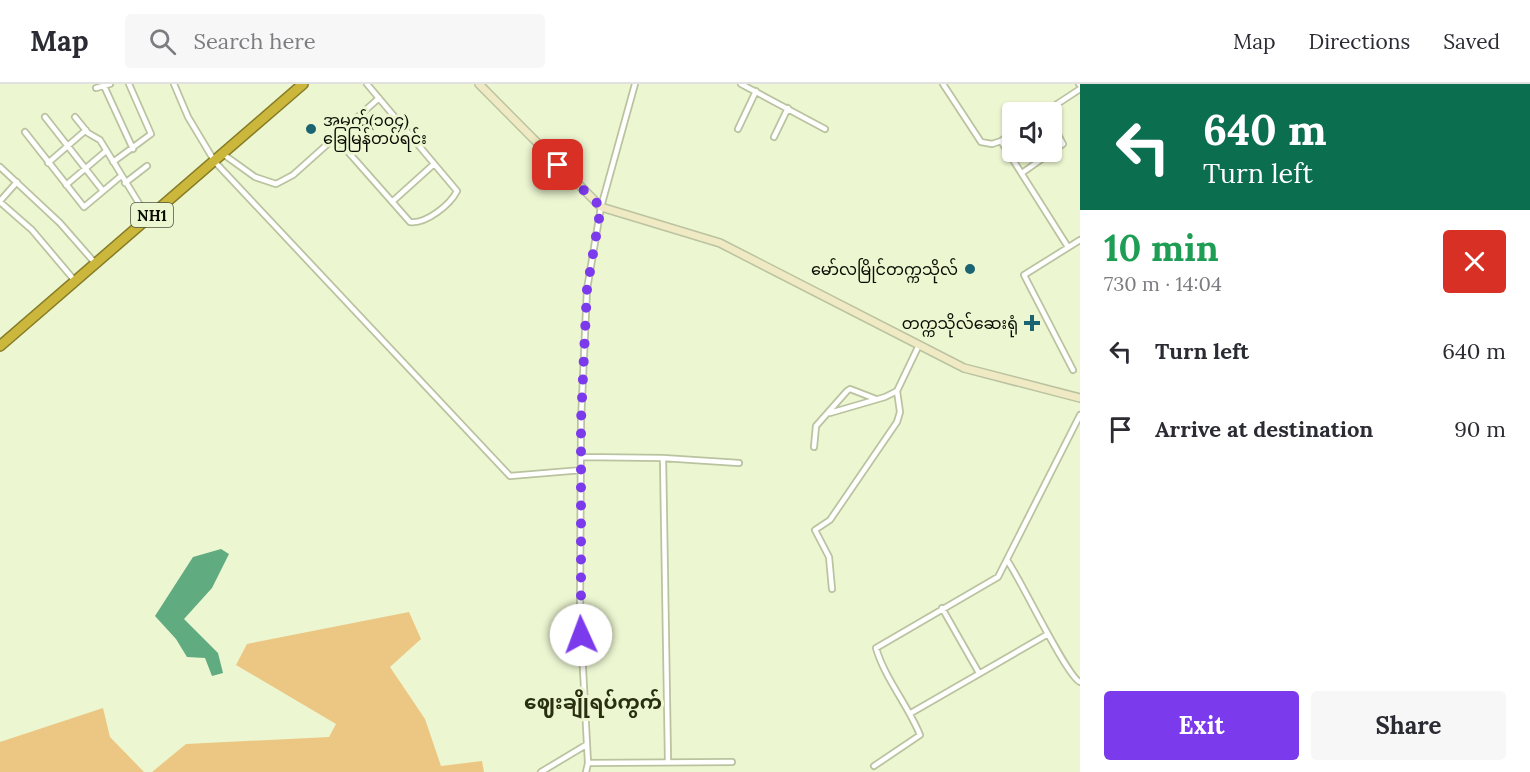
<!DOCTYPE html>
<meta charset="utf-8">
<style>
:root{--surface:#fff;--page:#f7f7f7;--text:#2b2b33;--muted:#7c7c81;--line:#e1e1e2;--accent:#7c3aed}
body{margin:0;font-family:Lora,"Noto Sans Myanmar",serif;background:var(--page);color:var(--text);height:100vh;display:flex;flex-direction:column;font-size:22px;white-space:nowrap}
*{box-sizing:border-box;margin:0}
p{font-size:20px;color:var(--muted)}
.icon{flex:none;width:33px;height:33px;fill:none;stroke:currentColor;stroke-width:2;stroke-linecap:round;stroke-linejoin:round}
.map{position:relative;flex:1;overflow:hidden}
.panel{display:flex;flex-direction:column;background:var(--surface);width:450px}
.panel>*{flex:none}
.top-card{background:#0b6e4f;color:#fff;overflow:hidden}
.tools{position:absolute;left:1002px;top:18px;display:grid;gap:12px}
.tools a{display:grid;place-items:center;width:60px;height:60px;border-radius:6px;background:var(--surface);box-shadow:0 2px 4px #0004;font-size:30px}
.pin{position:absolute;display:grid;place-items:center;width:51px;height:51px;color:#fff;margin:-26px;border-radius:12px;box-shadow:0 3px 9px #0006}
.me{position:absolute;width:66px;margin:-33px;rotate:358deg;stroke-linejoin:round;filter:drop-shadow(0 0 4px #0008)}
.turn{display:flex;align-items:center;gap:21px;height:126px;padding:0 24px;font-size:27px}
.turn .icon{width:78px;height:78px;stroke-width:2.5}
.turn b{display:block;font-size:42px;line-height:51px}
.round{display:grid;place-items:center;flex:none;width:63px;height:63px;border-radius:6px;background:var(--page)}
.headline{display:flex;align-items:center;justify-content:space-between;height:102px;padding:0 24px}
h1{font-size:36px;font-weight:700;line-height:45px;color:#1e9e55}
.cta{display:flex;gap:12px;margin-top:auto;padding:12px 24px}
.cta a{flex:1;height:69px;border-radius:6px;background:var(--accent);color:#fff;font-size:24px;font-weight:700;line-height:69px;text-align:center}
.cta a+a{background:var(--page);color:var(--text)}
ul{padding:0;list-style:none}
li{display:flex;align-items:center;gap:18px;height:78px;padding:0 24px}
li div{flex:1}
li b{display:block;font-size:22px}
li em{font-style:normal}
header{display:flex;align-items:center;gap:36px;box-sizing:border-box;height:84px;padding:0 30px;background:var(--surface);border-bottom:2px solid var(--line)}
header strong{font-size:28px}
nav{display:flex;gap:33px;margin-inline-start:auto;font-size:21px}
.search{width:420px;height:54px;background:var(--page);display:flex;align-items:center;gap:15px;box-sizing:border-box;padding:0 21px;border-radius:6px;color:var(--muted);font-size:22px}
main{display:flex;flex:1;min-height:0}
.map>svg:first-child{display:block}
.green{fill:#ecc783}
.water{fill:#61ab80}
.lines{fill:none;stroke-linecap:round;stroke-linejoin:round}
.street-casing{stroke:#bac39f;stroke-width:8}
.secondary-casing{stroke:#bac39f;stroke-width:10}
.highway-casing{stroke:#877c27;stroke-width:12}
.street{stroke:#fff;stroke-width:4.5}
.secondary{stroke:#efe9c4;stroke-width:7}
.highway{stroke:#cab73b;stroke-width:9}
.route{stroke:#7c3aed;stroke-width:10;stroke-dasharray:0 18}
.poi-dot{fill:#1b6471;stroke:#ecf6d1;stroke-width:2}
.labels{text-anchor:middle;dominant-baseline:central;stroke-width:6;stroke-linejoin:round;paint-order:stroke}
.shield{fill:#ecf6d1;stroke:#4e5341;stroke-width:1.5}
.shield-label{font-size:15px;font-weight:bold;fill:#0b0d03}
.poi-label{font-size:16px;fill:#0b0d03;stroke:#ecf6d1;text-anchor:end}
.quarter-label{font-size:20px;font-weight:bold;fill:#292f11;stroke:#ecf6d1}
</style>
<header>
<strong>Map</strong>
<div class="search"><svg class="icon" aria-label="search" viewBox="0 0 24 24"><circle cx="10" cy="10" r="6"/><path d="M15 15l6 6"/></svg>Search here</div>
<nav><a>Map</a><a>Directions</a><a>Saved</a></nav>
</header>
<main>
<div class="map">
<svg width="1080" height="688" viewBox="0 0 1080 688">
<rect width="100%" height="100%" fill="#ecf6d1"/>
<path class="green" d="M409,528l12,27 -31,28 35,52 16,47 41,-5 2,11h-332l34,-28 143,-7 7,-13 -100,-59 11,-21z
M103,624l7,29 34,35h-144v-30z"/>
<path class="water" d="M221,465l8,5 -17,34 -28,31 34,34 5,20 -11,3 -7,-18 -18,-1 -11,-18 -21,-23 38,-59z"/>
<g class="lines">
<defs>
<path id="street" d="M174,0l14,33 27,45 295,314 72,-6
M741,0l84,45
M943,0l38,58 11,2 9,-3
M1079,0l1,1
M104,2l29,63
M96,4l14,-4
M1045,28l35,-23
M45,33l58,74
M75,33l13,16 12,7 48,78
M738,45l18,-38
M25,48l59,75 37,-31
M1012,49l-11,8 67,106
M335,53l75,85c16,2 40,-17 47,-31l-90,-107
M774,53l14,-29
M223,70l32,23 21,7 17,-9 86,-77
M113,78l38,-28 -22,-50
M48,79l38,-33
M0,83l60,56 35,40
M1022,89l41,-29 -11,-21
M125,99l22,-17
M66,101l40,-34
M0,117l17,-19
M393,117l41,-37
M0,118l32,28 43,51
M1073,286l-49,-95 56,-35
M830,329l55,-16 12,-6
M814,363l2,-21 31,-35 3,-2 26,10
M582,373l81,1 76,5
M663,374l5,303
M1007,476c14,20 60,117 73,122
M832,505l-3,-32 -14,-27 15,-10 67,-98 3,-10 -3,-21 22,-46
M942,524l37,65
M911,629l137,-79
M588,679l144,-1
M874,682l46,-31c-12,-30 -35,-56 -44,-87l122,-71 82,-162
M541,688l45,-27
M586,688l2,-9 -8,-150 1,-192 6,-132 14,-82 34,-123"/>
<path id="secondary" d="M479,0l122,123 119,36 244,125 116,30"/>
<path id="highway" d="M0,262l303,-262"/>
</defs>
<use href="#street" class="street-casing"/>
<use href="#secondary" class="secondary-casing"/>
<use href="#highway" class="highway-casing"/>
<use href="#street" class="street"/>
<use href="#secondary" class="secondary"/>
<use href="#highway" class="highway"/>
</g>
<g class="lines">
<path class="route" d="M558,81l43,42 -14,82 -6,132v214"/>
</g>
<g class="poi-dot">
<circle cx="311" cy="45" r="6"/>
<circle cx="970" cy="185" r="6"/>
<path d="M1029 230h6v6h6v6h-6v6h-6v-6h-6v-6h6z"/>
</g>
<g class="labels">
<rect class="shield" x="131" y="119" width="42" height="24" rx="4.5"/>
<g class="shield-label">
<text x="152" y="131">NH1</text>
</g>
<g class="poi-label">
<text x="323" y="36" text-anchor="start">အမှတ်(၁၀၄)<tspan x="323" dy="18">ခြေမြန်တပ်ရင်း</tspan></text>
<text x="958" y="185">မော်လမြိုင်တက္ကသိုလ်</text>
<text x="1018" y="239">တက္ကသိုလ်ဆေးရုံ</text>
</g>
<g class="quarter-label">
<text x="593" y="617">ဈေးချိုရပ်ကွက်</text>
</g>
</g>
</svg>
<div class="tools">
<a><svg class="icon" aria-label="sound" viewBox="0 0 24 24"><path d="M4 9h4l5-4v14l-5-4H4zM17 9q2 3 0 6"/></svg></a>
</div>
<div class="pin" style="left:558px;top:81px;background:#d93025"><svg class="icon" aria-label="arrive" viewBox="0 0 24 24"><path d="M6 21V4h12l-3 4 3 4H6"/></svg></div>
<svg class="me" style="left:581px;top:551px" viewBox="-20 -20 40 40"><circle r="19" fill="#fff"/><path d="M0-13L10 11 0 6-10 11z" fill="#7c3aed"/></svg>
</div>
<section class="panel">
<div class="top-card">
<div class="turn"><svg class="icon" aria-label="left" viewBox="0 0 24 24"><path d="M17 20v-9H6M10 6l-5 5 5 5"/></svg><div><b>640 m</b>Turn left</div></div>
</div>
<div class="headline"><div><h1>10 min</h1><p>730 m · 14:04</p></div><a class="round" style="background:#d93025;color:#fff"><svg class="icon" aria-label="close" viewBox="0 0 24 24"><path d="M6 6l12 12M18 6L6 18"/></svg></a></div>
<ul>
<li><svg class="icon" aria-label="left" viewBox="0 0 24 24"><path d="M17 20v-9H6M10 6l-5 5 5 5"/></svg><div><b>Turn left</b></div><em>640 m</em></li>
<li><svg class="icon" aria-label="arrive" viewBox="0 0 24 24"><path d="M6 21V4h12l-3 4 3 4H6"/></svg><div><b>Arrive at destination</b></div><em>90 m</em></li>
</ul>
<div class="cta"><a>Exit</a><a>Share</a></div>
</section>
</main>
